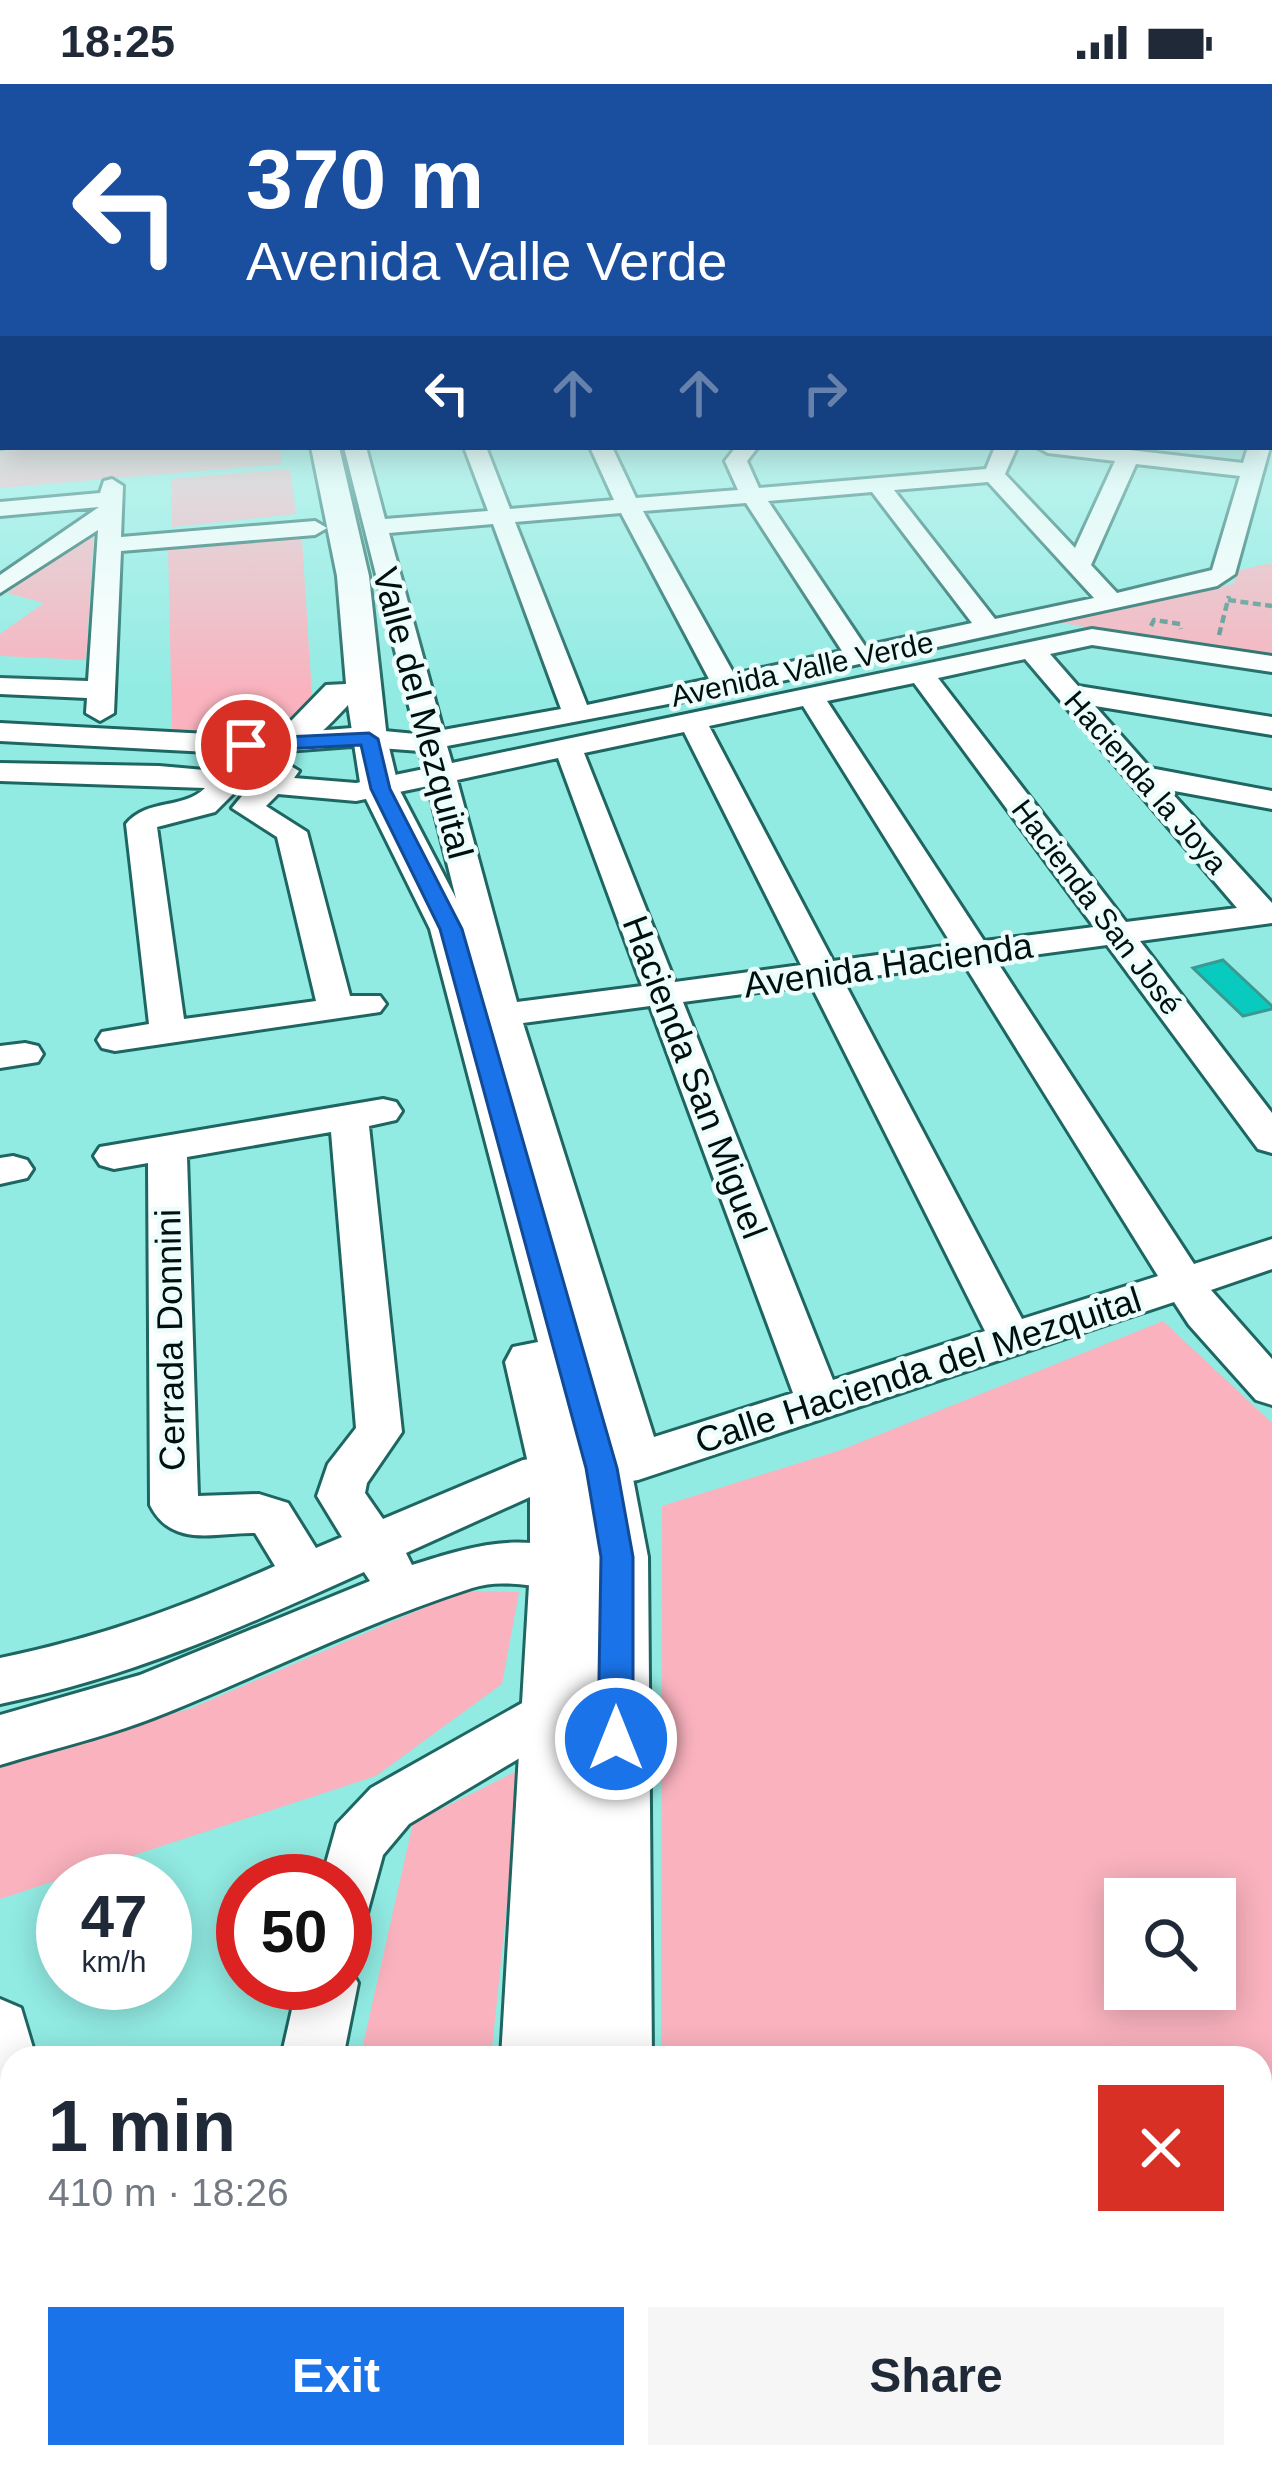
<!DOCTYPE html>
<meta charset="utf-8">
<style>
:root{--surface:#fff;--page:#f6f6f7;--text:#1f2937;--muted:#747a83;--accent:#1a73e8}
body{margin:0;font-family:Arial,sans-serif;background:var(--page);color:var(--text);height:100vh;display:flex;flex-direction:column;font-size:45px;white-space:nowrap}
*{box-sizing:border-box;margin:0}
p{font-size:39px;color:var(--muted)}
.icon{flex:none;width:66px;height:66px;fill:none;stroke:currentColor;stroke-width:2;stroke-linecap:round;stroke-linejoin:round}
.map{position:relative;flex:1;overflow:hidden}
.side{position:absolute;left:0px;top:1962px;width:1272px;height:423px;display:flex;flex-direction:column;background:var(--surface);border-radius:36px 36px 0 0;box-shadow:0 6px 30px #0003}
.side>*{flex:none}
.hud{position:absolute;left:0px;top:0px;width:1272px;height:366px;box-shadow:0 6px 30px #0003;background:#1a4fa0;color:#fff;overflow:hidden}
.controls{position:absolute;left:1104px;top:1794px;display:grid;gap:24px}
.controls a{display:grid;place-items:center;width:132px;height:132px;border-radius:0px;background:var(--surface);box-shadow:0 6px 30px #0003;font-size:60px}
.speed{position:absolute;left:36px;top:1770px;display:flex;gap:24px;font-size:60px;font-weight:700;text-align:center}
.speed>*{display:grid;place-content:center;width:156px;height:156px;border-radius:50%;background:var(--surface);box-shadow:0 6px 30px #0003;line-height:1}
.speed small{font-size:30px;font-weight:400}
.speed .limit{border:18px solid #d22;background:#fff;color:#111}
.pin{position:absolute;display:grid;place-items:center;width:102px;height:102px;color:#fff;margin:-51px;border:6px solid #fff;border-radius:50%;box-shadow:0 3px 12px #0007}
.me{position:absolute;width:132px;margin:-66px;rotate:0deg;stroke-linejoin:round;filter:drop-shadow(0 0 9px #0008)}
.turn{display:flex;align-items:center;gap:42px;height:252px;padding:0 48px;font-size:54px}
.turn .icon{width:156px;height:156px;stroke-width:2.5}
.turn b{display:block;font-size:84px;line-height:102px}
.lanes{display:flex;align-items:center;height:114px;padding:0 48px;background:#0003;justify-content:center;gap:60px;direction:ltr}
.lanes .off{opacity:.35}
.round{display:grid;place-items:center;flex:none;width:126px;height:126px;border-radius:0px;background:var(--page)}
.summary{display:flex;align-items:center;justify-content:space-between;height:204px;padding:0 48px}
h1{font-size:72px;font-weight:800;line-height:90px}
.primary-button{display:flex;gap:24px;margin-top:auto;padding:24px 48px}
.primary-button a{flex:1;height:138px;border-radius:0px;background:var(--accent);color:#fff;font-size:48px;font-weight:800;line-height:138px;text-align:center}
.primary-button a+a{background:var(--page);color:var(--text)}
.status{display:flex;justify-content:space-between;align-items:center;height:84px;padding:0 60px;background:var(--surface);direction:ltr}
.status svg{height:33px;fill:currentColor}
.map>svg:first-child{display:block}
.green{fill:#f9b2be;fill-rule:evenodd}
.building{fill:#09cabf;stroke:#3c9991;stroke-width:3}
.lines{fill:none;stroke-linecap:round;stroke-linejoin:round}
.minor-casing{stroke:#1e6661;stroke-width:6}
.major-casing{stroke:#1e6661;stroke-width:6}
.path{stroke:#55908b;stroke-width:4.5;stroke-dasharray:8 4.5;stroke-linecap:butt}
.minor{fill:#fff;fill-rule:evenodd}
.major{fill:#fff;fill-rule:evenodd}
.route{fill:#1a73e8;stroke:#114b97;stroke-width:3}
.labels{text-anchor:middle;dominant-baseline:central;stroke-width:9;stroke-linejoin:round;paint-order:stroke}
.far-street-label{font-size:30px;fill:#01100f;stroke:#edfdfb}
.street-label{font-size:36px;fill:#01100f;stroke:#edfdfb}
</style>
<div class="status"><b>18:25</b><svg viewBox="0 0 49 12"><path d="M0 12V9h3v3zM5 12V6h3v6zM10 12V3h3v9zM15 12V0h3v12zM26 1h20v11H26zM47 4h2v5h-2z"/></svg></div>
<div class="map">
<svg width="1272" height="2383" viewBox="0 0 1272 2383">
<rect width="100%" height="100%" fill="#91ebe3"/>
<path class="green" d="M0,274l3,89h277l2,17 -282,24z
M290,385l6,45 -124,13 -1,-48z
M94,445l-8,131 -86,-4v-22l44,-31 -37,-10z
M302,455l11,172 -21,22 -51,5 -69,-6 -4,-185z
M1272,479v94l-216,-35 177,-38 6,-14z
M1163,1237l109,102v1044h-680l5,-10h663v-399h-599l1,-552 179,-56zM1215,1815v90h-90v-90z
M463,1507l56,1 -17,92 -126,92 -376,123v-134l192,-57z
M521,1685l-30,289h-131l53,-235z"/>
<path class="building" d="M1223,876l49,46v3l-29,7 -50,-48z"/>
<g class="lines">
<defs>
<path id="minor" d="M1269,286h3v12h-3z
M0,350l6,13 -6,1z
M1269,362l1,1 -35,127 -18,12 -491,107 -279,53 5,17 640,-134 180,27v16l-180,-27 -42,9 28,32 194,31v18l-177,-29 55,62 122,23v18l-103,-19 103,113v20l-132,18 132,172v40l-14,-4 -151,-204 -111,15 198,304 78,-25v30l-61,21 61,69v46l-16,-5 -67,-75 -15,-23 -536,178 -108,17 -124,56 6,12c60,-19 106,-33 167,-12l8,15 -8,15c-34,12 -68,-8 -107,5 -105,34 -203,83 -306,125 -53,22 -111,35 -166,52v-50l140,-40 230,-94 -6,-9c-126,57 -227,103 -364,132v-46c102,-21 180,-50 275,-92l-20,-33c-39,-1 -83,16 -105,-28l-2,-342 -34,6 -14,-4 -6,-9 6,-9 283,-48 13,3 6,9 -6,9 -27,6 33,306 -35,51 -2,10 18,26 140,-59 88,-13 -126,-432 -57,-229 -72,15 -78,-7 -12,12 41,26 43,164h30l6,8 -6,8 -265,39 -13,-3 -5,-8 5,-8 47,-8 -23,-200c21,-26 57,-14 79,-36l-205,-7v-18l159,3 104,9 21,-13 15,9 -5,7 62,5 68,-14 -4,-18 -68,-5 -106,8 -246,-13v-18l246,13 106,-8 64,6 -72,-287h22l19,72 103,-8 -24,-64h22l24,62 104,-9 -24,-53h22l24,51 102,-8 -13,-29 11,-14h22l-11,14 12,27 227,-19 9,-22h22l-12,27 70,74 40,-87 -67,-8 -11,-6h66l140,16 5,-16zM1136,380l104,12 -28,94 -95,23 -26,-28zM988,398l106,116 -99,21 -101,-129zM872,408l100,131 -107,23 -97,-145zM746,419l96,148 -108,23 -91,-163zM621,429l88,166 -122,26 -72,-183zM493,440l68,185 -118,21 -54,-197zM1025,575l212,249 -111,14 -188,-244zM914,599l180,244 -110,14 -157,-240zM803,622l149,239 -119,16 -124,-235zM684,648l117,233 -126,17 -91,-229zM558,674l84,228 -125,16 -60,-222zM236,707h10l-14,17 45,29 39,164 -132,18 -27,-192 58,-15zM964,880l194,312 -136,43 -179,-339zM811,901l174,346 -152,49 -150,-378zM650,922l143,387 -139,44 -131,-414zM331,1048l25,296 -28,36 -11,32 25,41 -26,11 -28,-45 -29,-9 -61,2 -11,-339z
M112,395l11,7 -2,51 194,-16 12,7 -12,7 -194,16 -7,162 -14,8 -14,-8 1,-15 -87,-4v-16l88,3 10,-151 -98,63v-18l99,-68 -99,9v-14l100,-9 4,-12z
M25,959l13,3 5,8 -5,8 -38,6v-22z
M13,1072l14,4 6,9 -6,9 -27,6v-26z
M556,1600l19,7 7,17 -7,17 -166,99 -26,31 -18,66 -20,8v-48h-24l16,-57 34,-36z
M345,1876l13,23 -15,75h-62l17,-75h47z
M0,1915l21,9 15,50h-24v98l-12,5z
M203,2373h72l-2,10h-72z"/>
<path id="major" d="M1269,320l3,1v16l-3,-1z
M311,363h28l30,129 18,163 12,50 73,140 159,539 17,89 4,501h-151l29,-490v-96l-25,-110 8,-15 25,-5 -108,-413 -69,-140 -13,-84c-22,23 -49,56 -84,47l-6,-8 34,-24 34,-35 20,-1 -9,-108z
M398,2373h92l-4,10h-92z
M497,2373h93l-4,10h-93z"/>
</defs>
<use href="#minor" class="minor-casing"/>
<use href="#major" class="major-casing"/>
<path class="path" d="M1228,516l44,6
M1151,542l3,-6 26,4 1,5
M1219,551l10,-39"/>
<use href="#minor" class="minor"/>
<use href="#major" class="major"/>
</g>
<linearGradient id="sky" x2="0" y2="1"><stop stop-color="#8d9bdc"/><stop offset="0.45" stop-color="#cef6f2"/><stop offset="1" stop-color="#cef6f2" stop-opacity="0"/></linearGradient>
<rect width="1272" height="608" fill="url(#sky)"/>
<path class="route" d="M369,649l9,6 12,50 72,140 155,539 16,89v182l-5,12 -12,4 -13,-4 -5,-12 3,-182 -15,-89 -146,-539 -69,-140 -10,-44 -115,6 -9,-6 9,-6z"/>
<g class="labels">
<g class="far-street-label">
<text transform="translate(802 585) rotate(-12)">Avenida Valle Verde</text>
<text transform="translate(1146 698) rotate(49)">Hacienda la Joya</text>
<text transform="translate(1097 823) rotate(53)">Hacienda San José</text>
</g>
<g class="street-label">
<text transform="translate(423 629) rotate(75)">Valle del Mezquital</text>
<text transform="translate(888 881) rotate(-8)">Avenida Hacienda</text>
<text transform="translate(695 993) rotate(69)">Hacienda San Miguel</text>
<text transform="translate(170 1256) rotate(-91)">Cerrada Donnini</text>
<text transform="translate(918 1286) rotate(-18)">Calle Hacienda del Mezquital</text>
</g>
</g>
</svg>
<div class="controls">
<a><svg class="icon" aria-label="search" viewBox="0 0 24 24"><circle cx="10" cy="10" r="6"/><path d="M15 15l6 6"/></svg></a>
</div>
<div class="speed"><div>47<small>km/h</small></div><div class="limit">50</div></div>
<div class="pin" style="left:246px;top:661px;background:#d93025"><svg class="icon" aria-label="arrive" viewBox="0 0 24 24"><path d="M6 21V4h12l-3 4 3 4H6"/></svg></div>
<svg class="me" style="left:616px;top:1655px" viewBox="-20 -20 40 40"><circle r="17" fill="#1a73e8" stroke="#fff" stroke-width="3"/><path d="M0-11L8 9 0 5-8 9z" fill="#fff"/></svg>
<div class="hud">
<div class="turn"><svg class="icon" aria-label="left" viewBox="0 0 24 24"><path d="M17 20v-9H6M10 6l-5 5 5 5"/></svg><div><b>370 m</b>Avenida Valle Verde</div></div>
<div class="lanes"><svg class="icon" aria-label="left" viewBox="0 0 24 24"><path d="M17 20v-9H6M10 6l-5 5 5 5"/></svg><svg class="icon off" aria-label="ahead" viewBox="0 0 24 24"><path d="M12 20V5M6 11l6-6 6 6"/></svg><svg class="icon off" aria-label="ahead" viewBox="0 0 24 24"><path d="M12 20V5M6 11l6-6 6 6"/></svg><svg class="icon off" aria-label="right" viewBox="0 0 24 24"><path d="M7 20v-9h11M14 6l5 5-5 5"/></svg></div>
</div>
<section class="side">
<div class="summary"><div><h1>1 min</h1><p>410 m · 18:26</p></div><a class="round" style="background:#d93025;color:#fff"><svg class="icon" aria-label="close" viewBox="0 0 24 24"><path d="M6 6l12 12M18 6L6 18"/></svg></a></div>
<div class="primary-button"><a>Exit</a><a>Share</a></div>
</section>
</div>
